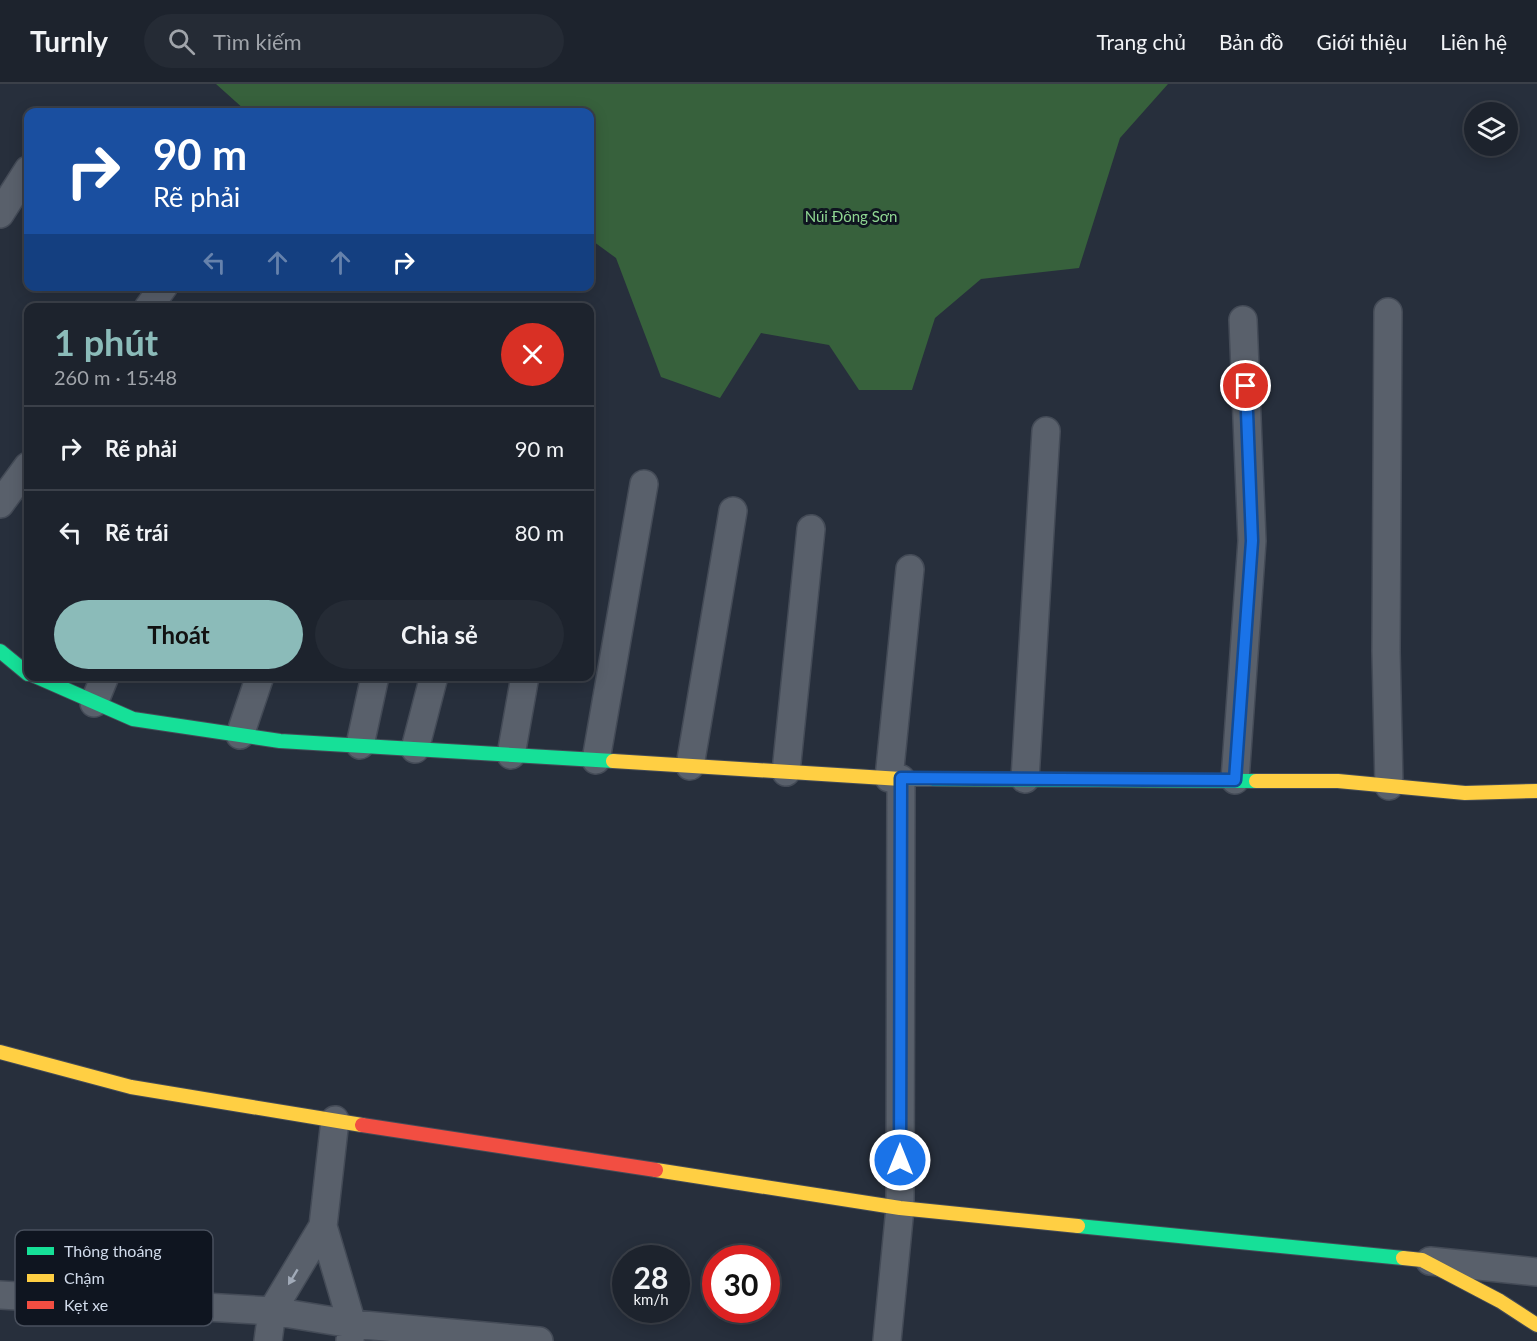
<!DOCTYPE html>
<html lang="vi">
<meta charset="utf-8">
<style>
:root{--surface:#1d232d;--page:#252b35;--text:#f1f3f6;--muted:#a0a4aa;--line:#3b4049;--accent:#8bbbb9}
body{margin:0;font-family:Lato,sans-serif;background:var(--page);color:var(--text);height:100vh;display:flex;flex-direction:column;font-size:22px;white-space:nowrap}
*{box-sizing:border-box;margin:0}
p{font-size:20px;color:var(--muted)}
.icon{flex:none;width:33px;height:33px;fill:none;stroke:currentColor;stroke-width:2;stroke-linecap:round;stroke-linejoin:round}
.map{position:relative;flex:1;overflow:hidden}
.side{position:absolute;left:24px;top:219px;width:570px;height:378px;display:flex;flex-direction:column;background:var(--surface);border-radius:12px;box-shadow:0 3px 15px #0003,0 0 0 2px var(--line)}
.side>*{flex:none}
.top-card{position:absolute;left:24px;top:24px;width:570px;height:183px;border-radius:12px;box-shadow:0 3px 15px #0003,0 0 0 2px var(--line);background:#1a4fa0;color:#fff;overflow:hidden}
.buttons{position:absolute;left:1464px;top:18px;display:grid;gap:12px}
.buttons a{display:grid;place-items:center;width:54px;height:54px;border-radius:50%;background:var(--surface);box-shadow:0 3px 15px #0003,0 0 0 2px var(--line);font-size:30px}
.speed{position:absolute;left:612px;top:1161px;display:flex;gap:12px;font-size:30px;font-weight:700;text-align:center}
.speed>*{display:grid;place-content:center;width:78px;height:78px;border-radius:50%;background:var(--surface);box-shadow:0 3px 15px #0003,0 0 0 2px var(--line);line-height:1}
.speed small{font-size:15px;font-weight:400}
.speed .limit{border:9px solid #d22;background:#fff;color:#111}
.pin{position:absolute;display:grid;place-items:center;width:51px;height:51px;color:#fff;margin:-26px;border:3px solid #fff;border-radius:50%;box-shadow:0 2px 6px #0007}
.me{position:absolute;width:66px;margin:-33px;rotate:0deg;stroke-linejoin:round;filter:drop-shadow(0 0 4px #0008)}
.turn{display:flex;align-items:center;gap:21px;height:126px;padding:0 30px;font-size:27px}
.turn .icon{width:78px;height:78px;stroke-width:2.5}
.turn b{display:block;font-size:42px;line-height:51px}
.lanes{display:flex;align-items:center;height:57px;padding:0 30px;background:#0003;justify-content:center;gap:30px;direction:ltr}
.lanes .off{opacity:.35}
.round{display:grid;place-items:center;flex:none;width:63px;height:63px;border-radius:32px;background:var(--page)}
.summary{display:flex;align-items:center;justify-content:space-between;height:102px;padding:0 30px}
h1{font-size:36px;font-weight:700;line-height:45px;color:var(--accent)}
.button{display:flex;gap:12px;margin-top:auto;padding:12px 30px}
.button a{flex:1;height:69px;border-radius:36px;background:var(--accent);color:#111;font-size:24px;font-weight:700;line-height:69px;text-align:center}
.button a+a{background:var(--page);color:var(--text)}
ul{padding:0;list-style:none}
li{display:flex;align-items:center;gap:18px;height:84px;padding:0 30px;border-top:2px solid var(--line)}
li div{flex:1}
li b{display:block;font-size:22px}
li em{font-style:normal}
header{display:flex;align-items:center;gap:36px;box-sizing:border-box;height:84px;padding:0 30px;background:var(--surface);border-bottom:2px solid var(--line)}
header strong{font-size:28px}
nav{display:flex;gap:33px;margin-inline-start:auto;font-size:21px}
.search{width:420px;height:54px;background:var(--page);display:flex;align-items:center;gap:15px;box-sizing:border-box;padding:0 21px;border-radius:33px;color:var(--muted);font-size:22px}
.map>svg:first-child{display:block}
.forest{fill:#37613c}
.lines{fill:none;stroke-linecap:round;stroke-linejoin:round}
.street-casing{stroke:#444b57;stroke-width:30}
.fast-casing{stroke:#444b57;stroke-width:16}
.slow-casing{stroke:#444b57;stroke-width:16}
.jam-casing{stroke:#444b57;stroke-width:16}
.street{stroke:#59606b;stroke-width:27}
.fast{stroke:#16e098;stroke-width:14}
.slow{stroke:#ffcf43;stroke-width:14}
.jam{stroke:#f24e42;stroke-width:14}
.oneway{fill:#a1aab8}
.route-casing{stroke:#114b97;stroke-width:15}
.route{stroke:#1a73e8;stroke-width:10}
.labels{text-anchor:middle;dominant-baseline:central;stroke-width:6;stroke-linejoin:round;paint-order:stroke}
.park-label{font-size:15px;fill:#8fd692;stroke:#0f1520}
.key{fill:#0f1520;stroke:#49505d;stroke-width:1.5}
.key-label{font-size:16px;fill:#d1dbeb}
</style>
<header>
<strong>Turnly</strong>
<div class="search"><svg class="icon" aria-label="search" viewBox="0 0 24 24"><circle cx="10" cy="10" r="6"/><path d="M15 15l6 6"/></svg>Tìm kiếm</div>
<nav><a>Trang chủ</a><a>Bản đồ</a><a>Giới thiệu</a><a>Liên hệ</a></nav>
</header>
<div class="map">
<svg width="1537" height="1257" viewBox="0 0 1537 1257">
<rect width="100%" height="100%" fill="#272f3c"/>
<path class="forest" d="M216,0h952l-48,54 -41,130 -98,11 -46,39 -23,72h-53l-30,-45 -68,-12 -41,65 -59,-21 -45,-119 -26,-19v-127h-334l-11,-2z"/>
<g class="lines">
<defs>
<path id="street" d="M0,130l28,-44
M148,224l16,-22
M1388,228l-2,339 3,135
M0,420l28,-38
M94,619l11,-27
M240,651l20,-59
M360,661l15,-69
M415,665l19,-73
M511,671l14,-79
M596,676l48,-276
M690,682l43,-255
M786,688l25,-243
M889,694l21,-209
M1025,695l21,-348
M1235,696l17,-239 -9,-221
M335,1036l-12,106 29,98 -2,16
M1430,1177l107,11
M0,1211l272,16 80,13 187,17
M268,1257l4,-30 51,-85
M887,1257l13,-133 1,-429"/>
<path id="fast" d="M0,567l28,23
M35,592l98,43 147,22 333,20
M929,695l327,2
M1078,1142l325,32"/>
<path id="slow" d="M613,677l288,18h28
M1256,697h82l127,12 72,-2
M0,968l131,35 231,38
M656,1086l244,38 178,18
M1403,1174l19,2 78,41 37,24"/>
<path id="jam" d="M362,1041l294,45"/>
</defs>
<use href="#street" class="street-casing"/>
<use href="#fast" class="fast-casing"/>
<use href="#slow" class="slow-casing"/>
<use href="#jam" class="jam-casing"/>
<use href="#street" class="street"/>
<use href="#fast" class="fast"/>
<use href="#slow" class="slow"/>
<use href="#jam" class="jam"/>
</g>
<defs><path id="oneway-solid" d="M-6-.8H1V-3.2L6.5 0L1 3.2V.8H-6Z" transform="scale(1.5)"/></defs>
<use class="oneway" href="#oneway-solid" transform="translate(293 1193) rotate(121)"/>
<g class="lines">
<defs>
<path id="route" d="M900,1076l1,-382 334,2 17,-239 -6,-155"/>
</defs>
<use href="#route" class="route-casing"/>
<use href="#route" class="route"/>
</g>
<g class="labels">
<g class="park-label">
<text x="851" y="132">Núi Đông Sơn</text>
</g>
</g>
<rect x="15" y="1146" width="198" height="96" rx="9" class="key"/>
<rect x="27" y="1163" width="27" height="8" fill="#16e098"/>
<rect x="27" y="1190" width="27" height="8" fill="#ffcf43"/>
<rect x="27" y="1217" width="27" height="8" fill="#f24e42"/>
<g class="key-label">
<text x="64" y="1173">Thông thoáng</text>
<text x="64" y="1200">Chậm</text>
<text x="64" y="1227">Kẹt xe</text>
</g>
</svg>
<div class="buttons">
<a><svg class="icon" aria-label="layers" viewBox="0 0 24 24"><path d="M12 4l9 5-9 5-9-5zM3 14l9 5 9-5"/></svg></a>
</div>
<div class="speed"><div>28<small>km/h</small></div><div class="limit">30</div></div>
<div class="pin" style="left:1246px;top:302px;background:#d93025"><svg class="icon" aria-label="arrive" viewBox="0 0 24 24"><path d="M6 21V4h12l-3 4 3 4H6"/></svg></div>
<svg class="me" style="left:900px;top:1076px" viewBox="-20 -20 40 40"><circle r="17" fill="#1a73e8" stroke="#fff" stroke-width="3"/><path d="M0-11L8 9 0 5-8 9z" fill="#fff"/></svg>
<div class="top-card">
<div class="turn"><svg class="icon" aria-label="right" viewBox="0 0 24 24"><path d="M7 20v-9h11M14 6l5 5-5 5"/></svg><div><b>90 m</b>Rẽ phải</div></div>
<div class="lanes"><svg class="icon off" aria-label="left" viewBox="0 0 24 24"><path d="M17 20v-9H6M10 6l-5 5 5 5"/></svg><svg class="icon off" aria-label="ahead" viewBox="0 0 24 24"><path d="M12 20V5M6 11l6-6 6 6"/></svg><svg class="icon off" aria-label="ahead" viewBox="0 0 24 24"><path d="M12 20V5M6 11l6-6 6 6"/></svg><svg class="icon" aria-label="right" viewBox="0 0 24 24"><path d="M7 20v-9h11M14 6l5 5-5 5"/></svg></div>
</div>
<section class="side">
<div class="summary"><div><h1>1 phút</h1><p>260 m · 15:48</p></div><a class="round" style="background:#d93025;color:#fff"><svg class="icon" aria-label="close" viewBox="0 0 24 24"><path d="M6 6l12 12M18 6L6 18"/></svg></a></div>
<ul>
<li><svg class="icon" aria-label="right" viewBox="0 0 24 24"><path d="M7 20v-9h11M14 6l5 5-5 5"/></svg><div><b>Rẽ phải</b></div><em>90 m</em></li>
<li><svg class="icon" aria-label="left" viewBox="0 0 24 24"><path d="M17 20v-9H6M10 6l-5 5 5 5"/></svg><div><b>Rẽ trái</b></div><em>80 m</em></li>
</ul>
<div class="button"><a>Thoát</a><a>Chia sẻ</a></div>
</section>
</div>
